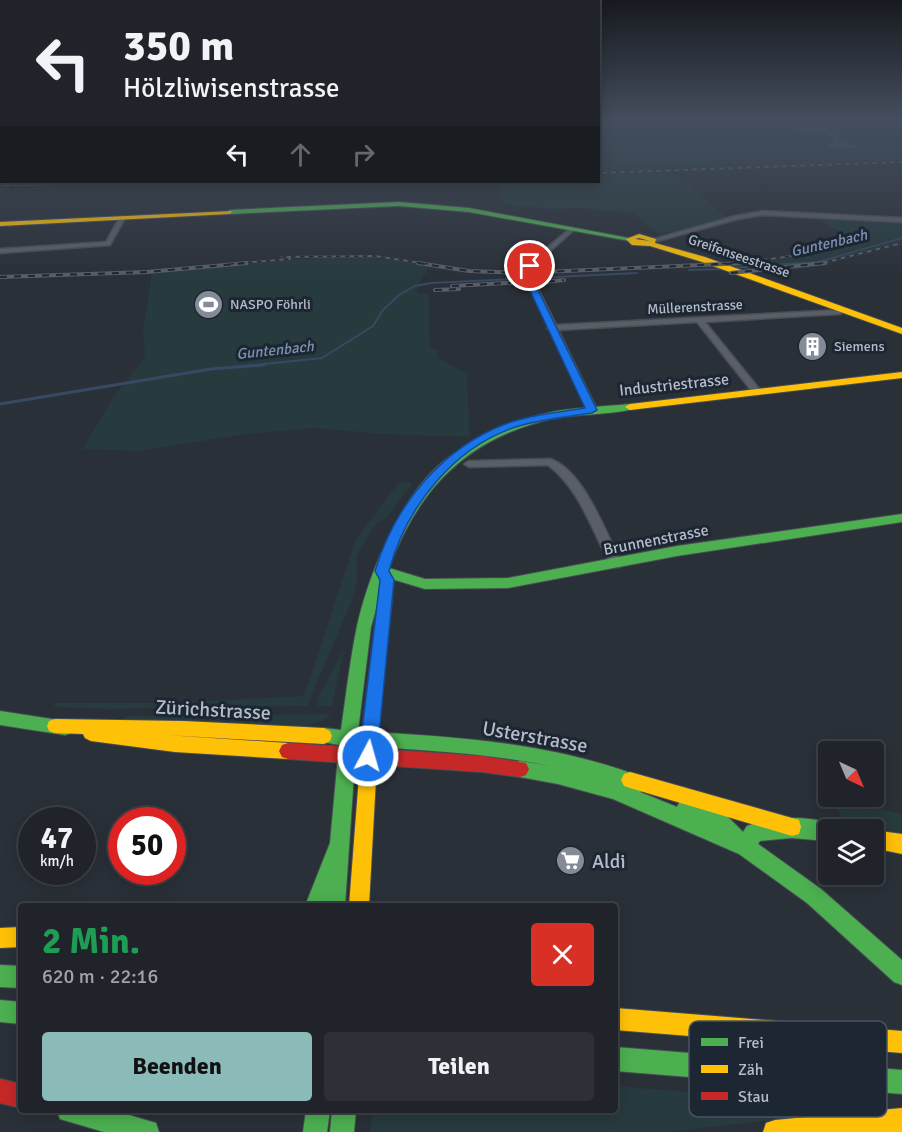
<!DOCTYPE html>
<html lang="de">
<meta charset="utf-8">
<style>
:root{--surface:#20242a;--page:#2d3036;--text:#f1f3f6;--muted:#a2a4a8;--line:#3d4147;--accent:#8bbbb9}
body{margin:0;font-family:Signika,sans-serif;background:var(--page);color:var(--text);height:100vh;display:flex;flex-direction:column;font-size:22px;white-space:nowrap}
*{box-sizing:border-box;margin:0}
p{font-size:20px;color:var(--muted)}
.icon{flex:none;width:33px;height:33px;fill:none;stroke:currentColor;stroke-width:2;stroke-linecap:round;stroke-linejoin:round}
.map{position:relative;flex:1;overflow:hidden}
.side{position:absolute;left:18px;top:903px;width:600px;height:210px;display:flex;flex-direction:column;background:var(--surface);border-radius:6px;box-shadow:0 3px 15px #0003,0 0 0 2px var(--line)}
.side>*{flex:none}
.guide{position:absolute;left:0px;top:0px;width:600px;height:183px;box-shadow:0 3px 15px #0003,0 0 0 2px var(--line);background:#20242a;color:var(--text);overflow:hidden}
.needle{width:39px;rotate:136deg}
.fabs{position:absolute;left:818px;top:741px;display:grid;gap:12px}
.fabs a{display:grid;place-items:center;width:66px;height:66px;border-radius:6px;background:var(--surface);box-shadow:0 3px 15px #0003,0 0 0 2px var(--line);font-size:30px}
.speed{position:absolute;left:18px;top:807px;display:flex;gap:12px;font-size:30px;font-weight:700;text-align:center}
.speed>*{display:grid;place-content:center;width:78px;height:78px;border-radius:50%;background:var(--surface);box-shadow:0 3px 15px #0003,0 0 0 2px var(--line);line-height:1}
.speed small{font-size:15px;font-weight:400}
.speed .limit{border:9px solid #d22;background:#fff;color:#111}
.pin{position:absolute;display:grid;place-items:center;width:51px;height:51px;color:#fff;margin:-26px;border:3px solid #fff;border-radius:50%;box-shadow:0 2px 6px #0007}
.me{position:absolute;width:66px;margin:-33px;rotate:6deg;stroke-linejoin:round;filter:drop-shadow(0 0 4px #0008)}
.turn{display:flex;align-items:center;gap:21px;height:126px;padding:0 24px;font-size:27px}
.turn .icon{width:78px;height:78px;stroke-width:2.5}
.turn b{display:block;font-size:42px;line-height:51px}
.lanes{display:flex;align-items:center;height:57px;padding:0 24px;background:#0003;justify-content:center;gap:30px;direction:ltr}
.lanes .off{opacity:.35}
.round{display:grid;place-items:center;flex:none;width:63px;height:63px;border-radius:6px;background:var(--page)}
.overview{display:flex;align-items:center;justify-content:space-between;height:102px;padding:0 24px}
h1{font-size:36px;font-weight:800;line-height:45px;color:#1e9e55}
.primary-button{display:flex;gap:12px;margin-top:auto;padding:12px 24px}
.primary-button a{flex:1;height:69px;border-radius:6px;background:var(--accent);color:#111;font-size:24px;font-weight:800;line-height:69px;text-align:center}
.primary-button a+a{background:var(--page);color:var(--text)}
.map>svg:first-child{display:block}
.green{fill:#273a3e}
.water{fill:#384963}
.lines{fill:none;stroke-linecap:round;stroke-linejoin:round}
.stream-far2{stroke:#384963;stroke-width:1.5}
.stream-far1{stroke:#384963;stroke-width:2}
.stream{stroke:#384963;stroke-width:3}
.street-casing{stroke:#484c53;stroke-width:3}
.fast-casing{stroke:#484c53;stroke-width:2}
.slow-casing{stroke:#484c53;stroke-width:2}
.jam-casing{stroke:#484c53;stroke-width:2}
.street{fill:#5a5e66;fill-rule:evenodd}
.fast{fill:#4caf50;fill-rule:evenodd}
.slow{fill:#ffc107;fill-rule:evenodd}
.jam{fill:#c62828;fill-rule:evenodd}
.rail-far1-casing{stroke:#595d64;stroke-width:2}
.rail-casing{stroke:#595d64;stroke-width:4}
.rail-far1{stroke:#1d2633;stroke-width:1.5;stroke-dasharray:4.5;stroke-linecap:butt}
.rail{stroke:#1d2633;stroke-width:2;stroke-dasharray:7;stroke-linecap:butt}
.route{fill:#1a73e8;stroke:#114b97;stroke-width:1.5}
.labels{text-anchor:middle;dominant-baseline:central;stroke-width:6;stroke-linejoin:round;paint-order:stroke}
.far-street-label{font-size:14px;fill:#b4bcc9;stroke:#1d2633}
.far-poi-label{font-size:14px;fill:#b4bcc9;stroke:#1d2633;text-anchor:start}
.far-water-label{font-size:15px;font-style:italic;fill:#7c92b1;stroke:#1d2633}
.street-label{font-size:16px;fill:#b4bcc9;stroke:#1d2633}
.near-street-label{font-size:20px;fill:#b4bcc9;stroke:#1d2633}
.near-poi-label{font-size:20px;fill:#b4bcc9;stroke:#1d2633;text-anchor:start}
.key{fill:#1d2633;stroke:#4a5360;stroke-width:1.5}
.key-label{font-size:16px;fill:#b4bcc9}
</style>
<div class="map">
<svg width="902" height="1132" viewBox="0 0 902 1132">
<rect width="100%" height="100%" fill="#2a3038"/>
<path class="green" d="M599,120h303v40l-303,11z
M668,172l16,8 43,38 -44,13 -25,3 -25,-21 -51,-5 -32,1 -45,-5 -10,-22h103l1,-7z
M819,220l83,2v19c-52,15 -124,42 -177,23l88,-11 36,-9 -12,-13z
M341,256l68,5 18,5v5l-9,14 -1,7 12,3 1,54h7l1,9 29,16 3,63 -87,-3 -68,-6 -69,6 -107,17 -56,-2 29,-50 33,-42 -2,-27 9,-57z
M399,482l14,1 -27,35 -11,7 -19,32 2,20 -5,21 -46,108 -201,3 -53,-2 3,-4h107l141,-7 52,-157z
M345,646l-13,60h-14l-1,-6z
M331,714l-8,7 -23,6 -176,-8 2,-3z
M825,795l77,19v19l-54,-9z
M615,1086l264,22 -212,24h-297l2,-22h243z"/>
<path class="water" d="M806,127c13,0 26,-1 33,13l20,7 -19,2 -12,-2 6,-10 -12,-5h-23l-1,-3z"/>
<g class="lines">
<path class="stream-far2" d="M783,264l35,-2 84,-24"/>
<path class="stream-far1" d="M731,268l74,-5
M689,270l35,-1
M244,366l78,-8 51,-32 10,-16 16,-15 16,-9 16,-3 206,-10"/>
<path class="stream" d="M0,404l211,-35 53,-4"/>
<defs>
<path id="street" d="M0,145h2v2h-2z
M0,167h2v4h-2z
M763,211l139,7v4l-139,-7 -25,4 -84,23 -3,-2 84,-24z
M120,217l5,1 -15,27 -110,8v-4l106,-7z
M572,227l2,3 -43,38v7l25,50 284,-15 4,2 -4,2 -135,8 55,68 1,2 -4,3 -3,-1 -57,-72 -139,8 39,80 -2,2h-6l-39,-82 -3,-2 1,-2 -23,-51v-7l6,-7z
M550,459c34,11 56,75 72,105l-2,3h-8c-20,-35 -31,-77 -64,-102l-79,2 -5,-3 5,-3z"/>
<path id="fast" d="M399,202l70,6 165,31 -4,2 -161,-29 -70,-6 -169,8 -3,-2 3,-2z
M630,404l4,1v4c-30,7 -62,4 -91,12 -80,21 -126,71 -154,147l36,11 83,-1 169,-32 225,-32v8l-225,34 -169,32 -83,1 -40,-12 -14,50 -13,104c98,6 194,11 286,47l3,6 -3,6 -4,2 37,15 3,-6 6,-3 41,18 16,16 4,-6c25,-10 63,-11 88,-1l1,5h-8v11l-37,-3 -31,3 -2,3 63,45 81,71v25l-8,-3 -87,-79 -68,-49 -126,-55 -55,-15 -38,-7 -6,-2 -3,-6 3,-6 6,-2 31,5c-64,-13 -130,-16 -195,-20l-11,160h-40l25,-63 9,-98 -21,-4 -2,-5 2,-5 6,-3 17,2c5,-35 9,-70 16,-104 12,-54 46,-136 92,-169 28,-20 58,-33 90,-42 28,-8 63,-8 91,-11z
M0,711l65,10 6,2 2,5 -2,5 -6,2 -65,-10z
M0,965l21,1v22l-21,-1z
M0,1000l21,2v22l-21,-2z
M615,1047l287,23v24l-287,-23z
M57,1110h55l44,13 3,9h-55l-44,-13z
M306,1110h24l-3,22h-24z
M332,1110h24l-2,22h-24z"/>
<path id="slow" d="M232,211l-2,3 -230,12v-4z
M639,234l17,5 -1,4 50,14 197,71v6l-203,-73 -49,-15 -18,-1 -6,-6zM639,238l11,3 -15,-2z
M902,372v6l-272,32 -5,-3 5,-3z
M371,717l6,2 2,5 -10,182h-20l14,-182 2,-5z
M55,719l128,2 141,7 6,3 2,5 -2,5 -6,3 -158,-9 122,8 6,2 3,6 -3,6 -6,2 -113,-7 -84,-11 -6,-3 -2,-4 -28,-1 -6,-2 -2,-5 2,-5z
M630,772l162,46 7,2 2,7 -2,7 -7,2 -162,-48 -6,-2 -3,-6 3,-6z
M873,830l29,4v20l-29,-6z
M21,927v20l-21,1v-20z
M615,1008l287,23v22l-287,-23z
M902,1108v24h-139l3,-9 9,-3z"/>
<path id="jam" d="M384,569l5,1 5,10 -15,144 -2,5 -6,2 -6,-2 -2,-5 17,-144 -3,-6z
M288,743l194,13 44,7 3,6 -3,6 -6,2 -38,-5 -194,-13 -6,-2 -3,-6 3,-6z
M0,1079l21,5v24l-21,-5z"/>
</defs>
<use href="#street" class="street-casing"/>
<use href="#fast" class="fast-casing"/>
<use href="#slow" class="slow-casing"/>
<use href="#jam" class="jam-casing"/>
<use href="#street" class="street"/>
<use href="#fast" class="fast"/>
<use href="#slow" class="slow"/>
<use href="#jam" class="jam"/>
<defs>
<path id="rail-far1" d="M598,173l304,-11
M0,185l190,-3
M282,257l93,-1 53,8
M230,264l60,-5
M713,264c50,-2 98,-10 146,-22
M819,264l83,-21"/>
<path id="rail" d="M418,263l51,8 53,2 223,-10
M731,273l94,-10
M0,277l147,-5 100,-9
M534,283l30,-3
M452,286l90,-5
M435,290l24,-1"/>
</defs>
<use href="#rail-far1" class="rail-far1-casing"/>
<use href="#rail" class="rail-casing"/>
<use href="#rail-far1" class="rail-far1"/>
<use href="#rail" class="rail"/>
</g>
<linearGradient id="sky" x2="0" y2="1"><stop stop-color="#171a1f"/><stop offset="0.43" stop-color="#444e5e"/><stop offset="1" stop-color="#444e5e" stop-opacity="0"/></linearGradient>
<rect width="902" height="278" fill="url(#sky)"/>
<path class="route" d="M528,264l6,2 -2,5 2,11 63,128 -5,3c-25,4 -50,6 -73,13 -65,20 -113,81 -130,145l5,9 -17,176 -3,6 -6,2 -6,-2 -3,-6 21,-176 -5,-9c20,-67 68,-124 133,-148 25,-9 52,-11 77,-15l-59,-126 -2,-11z"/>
<defs>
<symbol id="stadium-disc" viewBox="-11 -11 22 22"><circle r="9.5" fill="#848b96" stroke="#1d2633"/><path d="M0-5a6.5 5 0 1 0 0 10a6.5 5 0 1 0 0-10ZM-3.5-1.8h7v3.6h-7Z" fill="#fff"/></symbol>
<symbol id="building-disc" viewBox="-11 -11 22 22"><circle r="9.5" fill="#848b96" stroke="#1d2633"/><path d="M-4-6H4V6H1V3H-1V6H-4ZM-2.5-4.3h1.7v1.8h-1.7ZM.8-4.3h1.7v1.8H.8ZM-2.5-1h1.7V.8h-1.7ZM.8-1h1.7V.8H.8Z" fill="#fff"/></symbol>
<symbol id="supermarket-disc" viewBox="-11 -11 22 22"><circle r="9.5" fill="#848b96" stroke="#1d2633"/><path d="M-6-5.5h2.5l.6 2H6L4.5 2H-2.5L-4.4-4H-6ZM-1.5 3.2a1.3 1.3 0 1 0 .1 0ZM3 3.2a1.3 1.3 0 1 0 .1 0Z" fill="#fff"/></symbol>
</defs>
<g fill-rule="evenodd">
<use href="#stadium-disc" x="192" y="288" width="33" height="33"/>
<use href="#building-disc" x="796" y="330" width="33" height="33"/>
<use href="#supermarket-disc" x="554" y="844" width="33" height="33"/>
</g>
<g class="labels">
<g class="far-street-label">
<text transform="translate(739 256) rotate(19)">Greifenseestrasse</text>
<text transform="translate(695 307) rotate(-3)">Müllerenstrasse</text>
</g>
<g class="far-poi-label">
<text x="230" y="304">NASPO Föhrli</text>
<text x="834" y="346">Siemens</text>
</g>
<g class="far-water-label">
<text transform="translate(829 243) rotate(-13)">Guntenbach</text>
<text transform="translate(275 350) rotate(-6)">Guntenbach</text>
</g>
<g class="street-label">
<text transform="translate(674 385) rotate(-6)">Industriestrasse</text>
<text transform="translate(656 540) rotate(-11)">Brunnenstrasse</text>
</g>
<g class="near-street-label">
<text transform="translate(213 710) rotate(3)">Zürichstrasse</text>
<text transform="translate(535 737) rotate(10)">Usterstrasse</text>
</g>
<g class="near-poi-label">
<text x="592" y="861">Aldi</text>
</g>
</g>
<rect x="689" y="1021" width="198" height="96" rx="9" class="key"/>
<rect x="701" y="1038" width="27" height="8" fill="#4caf50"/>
<rect x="701" y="1065" width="27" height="8" fill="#ffc107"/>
<rect x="701" y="1092" width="27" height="8" fill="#c62828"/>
<g class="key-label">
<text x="738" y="1048">Frei</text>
<text x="738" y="1075">Zäh</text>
<text x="738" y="1102">Stau</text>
</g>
</svg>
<div class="fabs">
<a><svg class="needle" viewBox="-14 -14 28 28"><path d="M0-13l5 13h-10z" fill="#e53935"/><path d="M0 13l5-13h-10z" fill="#a2a4a8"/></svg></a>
<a><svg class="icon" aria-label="layers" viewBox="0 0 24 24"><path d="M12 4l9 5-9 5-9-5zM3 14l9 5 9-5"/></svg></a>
</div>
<div class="speed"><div>47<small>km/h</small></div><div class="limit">50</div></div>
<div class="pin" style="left:530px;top:266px;background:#d93025"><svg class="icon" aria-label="arrive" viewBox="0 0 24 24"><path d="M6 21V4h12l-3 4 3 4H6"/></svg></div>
<svg class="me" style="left:368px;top:756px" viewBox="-20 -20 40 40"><circle r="17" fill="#1a73e8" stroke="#fff" stroke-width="3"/><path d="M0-11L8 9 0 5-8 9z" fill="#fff"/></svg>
<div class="guide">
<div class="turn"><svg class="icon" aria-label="left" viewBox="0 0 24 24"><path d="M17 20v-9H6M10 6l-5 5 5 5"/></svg><div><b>350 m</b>Hölzliwisenstrasse</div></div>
<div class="lanes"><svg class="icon" aria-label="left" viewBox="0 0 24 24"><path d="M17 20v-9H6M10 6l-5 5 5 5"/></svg><svg class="icon off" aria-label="ahead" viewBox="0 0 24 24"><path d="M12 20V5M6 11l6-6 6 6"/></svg><svg class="icon off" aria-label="right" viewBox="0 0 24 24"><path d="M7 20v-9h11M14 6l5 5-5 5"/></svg></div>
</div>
<section class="side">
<div class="overview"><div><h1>2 Min.</h1><p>620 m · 22:16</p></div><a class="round" style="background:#d93025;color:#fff"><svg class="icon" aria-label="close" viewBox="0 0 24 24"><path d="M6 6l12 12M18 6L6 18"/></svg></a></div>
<div class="primary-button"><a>Beenden</a><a>Teilen</a></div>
</section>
</div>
